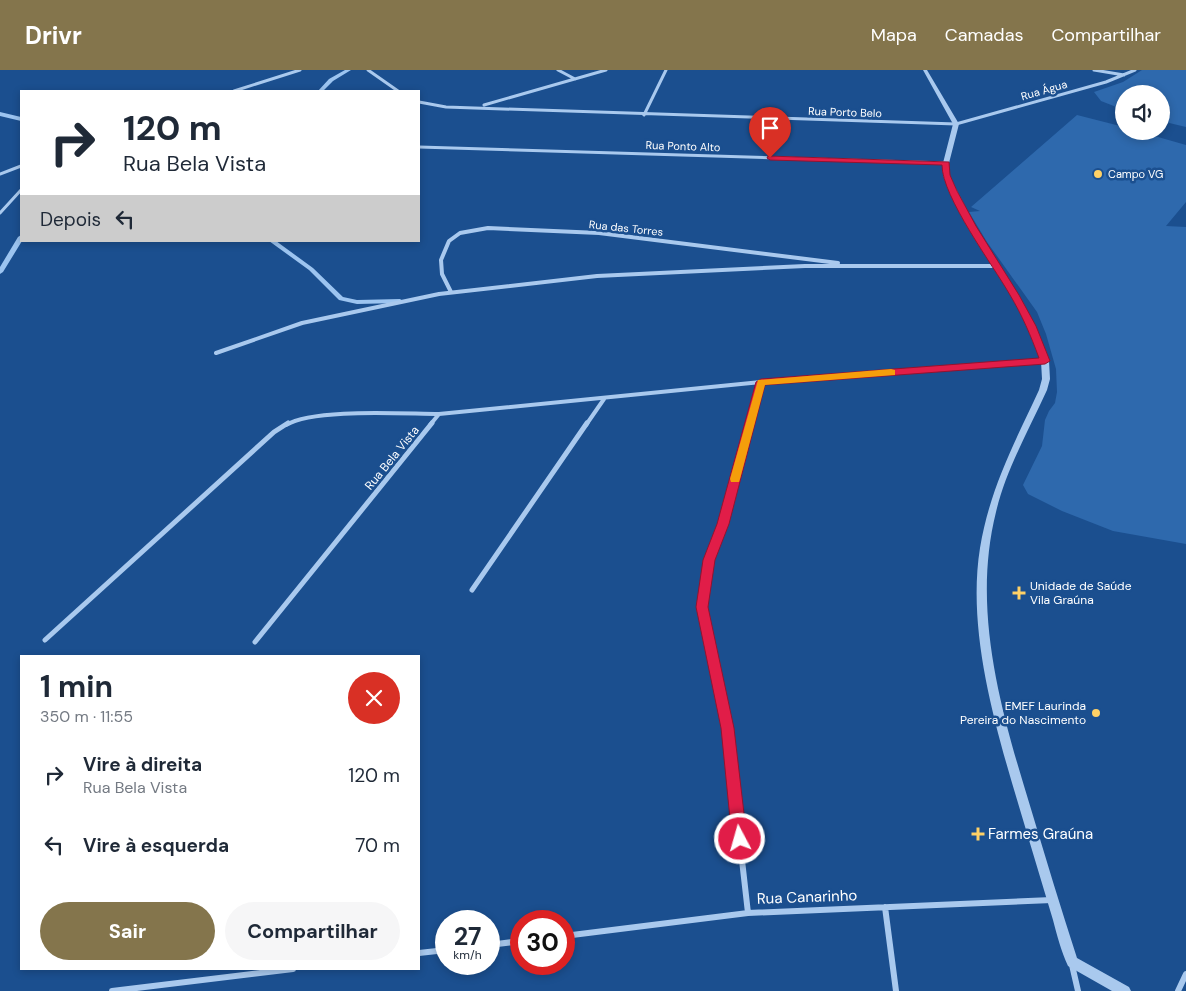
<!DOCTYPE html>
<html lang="pt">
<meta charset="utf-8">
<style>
:root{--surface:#fff;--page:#f6f6f7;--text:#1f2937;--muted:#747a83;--accent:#84754c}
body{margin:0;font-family:"DM Sans",sans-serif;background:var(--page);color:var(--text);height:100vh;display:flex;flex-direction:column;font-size:19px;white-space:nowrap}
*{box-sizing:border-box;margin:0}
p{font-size:16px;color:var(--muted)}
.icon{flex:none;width:28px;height:28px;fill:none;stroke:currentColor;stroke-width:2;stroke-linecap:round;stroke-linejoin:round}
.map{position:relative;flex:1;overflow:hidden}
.details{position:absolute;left:20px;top:585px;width:400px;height:315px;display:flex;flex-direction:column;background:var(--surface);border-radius:0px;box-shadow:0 2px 8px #0003}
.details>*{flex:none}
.guide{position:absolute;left:20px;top:20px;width:400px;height:152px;border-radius:0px;box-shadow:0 2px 8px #0003;background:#fff;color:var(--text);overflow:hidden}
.controls{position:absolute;left:1115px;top:15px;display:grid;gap:10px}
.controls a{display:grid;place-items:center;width:55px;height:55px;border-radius:50%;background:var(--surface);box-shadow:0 2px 8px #0003;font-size:25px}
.speed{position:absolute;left:435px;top:840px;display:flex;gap:10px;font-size:25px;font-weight:700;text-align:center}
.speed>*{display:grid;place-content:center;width:65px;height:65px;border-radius:50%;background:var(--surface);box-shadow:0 2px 8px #0003;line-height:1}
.speed small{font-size:12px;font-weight:400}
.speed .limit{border:8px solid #d22;background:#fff;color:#111}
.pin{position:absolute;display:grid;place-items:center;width:42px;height:42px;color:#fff;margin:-51px -21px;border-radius:50% 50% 50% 0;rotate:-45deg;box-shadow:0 0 5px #0007}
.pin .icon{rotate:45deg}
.me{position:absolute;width:55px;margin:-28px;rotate:354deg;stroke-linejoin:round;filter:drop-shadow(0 0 4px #0008)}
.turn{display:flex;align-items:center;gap:18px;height:105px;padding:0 20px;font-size:22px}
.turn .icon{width:65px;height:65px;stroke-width:2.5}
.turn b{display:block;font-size:35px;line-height:42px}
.then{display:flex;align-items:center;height:48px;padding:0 20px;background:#0003;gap:10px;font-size:19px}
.round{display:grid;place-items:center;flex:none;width:52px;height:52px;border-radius:26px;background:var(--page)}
.summary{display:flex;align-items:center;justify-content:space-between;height:85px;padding:0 20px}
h1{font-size:30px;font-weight:700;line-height:38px}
.button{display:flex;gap:10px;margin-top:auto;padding:10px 20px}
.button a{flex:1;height:58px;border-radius:30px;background:var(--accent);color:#fff;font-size:20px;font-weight:700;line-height:58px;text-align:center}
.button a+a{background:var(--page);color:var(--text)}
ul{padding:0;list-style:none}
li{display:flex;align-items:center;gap:15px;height:70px;padding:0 20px}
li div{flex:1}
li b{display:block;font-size:19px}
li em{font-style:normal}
header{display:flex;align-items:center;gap:30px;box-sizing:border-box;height:70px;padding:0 25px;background:var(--accent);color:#fff}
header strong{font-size:24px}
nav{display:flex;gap:28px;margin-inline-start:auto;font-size:18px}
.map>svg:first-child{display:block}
.green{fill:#2e69ad}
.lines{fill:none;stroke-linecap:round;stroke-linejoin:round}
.stream{fill:#9cc4f0;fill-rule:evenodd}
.minor-far3{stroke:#a9c9ee;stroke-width:3}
.minor-far2{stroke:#a9c9ee;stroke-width:4}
.minor-far1{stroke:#a9c9ee;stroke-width:5}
.minor{stroke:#a9c9ee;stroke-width:6}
.tertiary{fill:#a9c9ee;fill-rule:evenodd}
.route{fill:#e11d48;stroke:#92132f}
.slow{fill:#f59e0b}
.poi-dot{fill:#ffd166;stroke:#1b4f8f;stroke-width:2}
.labels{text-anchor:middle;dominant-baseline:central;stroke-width:5;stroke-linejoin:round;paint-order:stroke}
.far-street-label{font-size:11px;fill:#fff;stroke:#1b4f8f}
.far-poi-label{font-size:11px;fill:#fff;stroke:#1b4f8f;text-anchor:start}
.street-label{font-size:12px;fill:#fff;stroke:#1b4f8f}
.poi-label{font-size:12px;fill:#fff;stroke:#1b4f8f;text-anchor:start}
.near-poi-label{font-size:15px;fill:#fff;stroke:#1b4f8f;text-anchor:start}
.near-street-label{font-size:15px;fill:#fff;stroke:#1b4f8f}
</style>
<header>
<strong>Drivr</strong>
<nav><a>Mapa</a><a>Camadas</a><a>Compartilhar</a></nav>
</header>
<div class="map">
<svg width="1186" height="921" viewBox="0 0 1186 921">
<rect width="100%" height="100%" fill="#1b4f8f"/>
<path class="green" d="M1142,0h44v57l-25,-6v-27h-37v16l-23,-9 -7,-9 29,-10z
M1077,45l47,12v4h13l49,14v57l-20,24 20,1v317l-73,-13 -51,-20 -34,-17 -5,-9 19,-39 3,-26 4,-9 6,-8 2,-11 -1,-23 -10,-35 -9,-22 -50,-70 -18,-30 11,-1 -9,-4z"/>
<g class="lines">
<path class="stream" d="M345,0h6l-18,11 -10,10h-5l11,-12z
M0,42l21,5v4l-21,-5z
M21,165l1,6 -19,31 -3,2v-7l18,-30z
M269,171h7l37,27 30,29 14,3 43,-1 3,2 -3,2 -43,1 -18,-4 -30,-30z"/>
<path class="minor-far3" d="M368,0l30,21
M558,0l17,9
M1094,0l30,5
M234,21l66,-21
M419,32l27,5 510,17 150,-42 29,-12
M484,35l122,-35
M644,45l22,-45
M419,77l527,16
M0,104l21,-8
M0,143l21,-23"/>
<path class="minor-far2" d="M451,222l-9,-18 -1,-14 8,-19 11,-8 28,-5 111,5 239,30
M216,283l86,-30 137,-29 158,-18 208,-10h191
M286,355c28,-17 118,-11 153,-11
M430,355l9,-11 322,-32 284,-21
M586,355l18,-26
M750,355l11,-43"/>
<path class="minor-far1" d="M472,520l115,-167
M45,570l229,-208 14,-9
M255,572l177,-219
M716,605l-14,-68 7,-47 14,-36 27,-101"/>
<path class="minor" d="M716,604l11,54 21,185
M885,837l11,84
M564,866l184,-23 304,-13
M489,875l32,-4
M419,883l27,-3
M1072,895l6,26
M112,921l181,-22
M1178,921l8,-17"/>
<path class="tertiary" d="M923,0h4l32,54 -10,39v12l26,51 42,69 18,31 14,35 1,18 -3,11c-18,40 -41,79 -51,122 -25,100 6,202 35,297 15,50 30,100 46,149l52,29 2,4h-19l-44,-25c-7,-15 -11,-31 -15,-46 -8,-27 -16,-53 -24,-80 -26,-89 -64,-198 -49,-292 10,-60 34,-104 59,-158l3,-11 -1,-18 -14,-35 -16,-31 -42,-69 -26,-51v-12l10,-39z"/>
</g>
<path class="route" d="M768,86l181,6 1,13 7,16 19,35 43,69 17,31 14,35 -5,3 -280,21 -36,139 -14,36 -7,47 26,121 13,111 -2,5 -5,2 -5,-2 -3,-5 -11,-111 -25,-121 7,-47 14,-36 39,-142 5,-3 278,-21c-8,-22 -17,-43 -29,-63 -17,-30 -68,-98 -68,-130l-172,-5 -3,-2z"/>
<path class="slow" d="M891,299l4,1v5l-130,10 -25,94 -1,3h-8l-1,-3 28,-99z"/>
<g class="poi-dot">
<circle cx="1098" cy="104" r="5"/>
<path d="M1016.5 515.5h5v5h5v5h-5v5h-5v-5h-5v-5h5z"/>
<circle cx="1096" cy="643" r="5"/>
<path d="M975.5 756.5h5v5h5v5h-5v5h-5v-5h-5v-5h5z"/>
</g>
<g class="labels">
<g class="far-street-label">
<text transform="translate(1044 20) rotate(-16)">Rua Água</text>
<text transform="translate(845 42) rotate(2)">Rua Porto Belo</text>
<text transform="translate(683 76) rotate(2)">Rua Ponto Alto</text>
<text transform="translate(626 158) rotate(6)">Rua das Torres</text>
</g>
<g class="far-poi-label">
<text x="1108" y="104">Campo VG</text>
</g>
<g class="street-label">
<text transform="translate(392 388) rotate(-51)">Rua Bela Vista</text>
</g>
<g class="poi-label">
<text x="1030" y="516">Unidade de Saúde<tspan x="1030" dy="14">Vila Graúna</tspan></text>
<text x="1086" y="636" text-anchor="end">EMEF Laurinda<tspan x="1086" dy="14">Pereira do Nascimento</tspan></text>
</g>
<g class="near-poi-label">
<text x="988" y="764">Farmes Graúna</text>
</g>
<g class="near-street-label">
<text transform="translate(807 827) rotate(-2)">Rua Canarinho</text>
</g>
</g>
</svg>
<div class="controls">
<a><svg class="icon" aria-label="sound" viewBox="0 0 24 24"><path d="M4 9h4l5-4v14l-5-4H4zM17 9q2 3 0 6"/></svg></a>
</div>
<div class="speed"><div>27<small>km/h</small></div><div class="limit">30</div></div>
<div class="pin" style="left:770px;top:88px;background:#d93025"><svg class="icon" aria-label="arrive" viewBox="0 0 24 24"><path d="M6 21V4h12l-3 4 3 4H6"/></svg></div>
<svg class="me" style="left:740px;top:769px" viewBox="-20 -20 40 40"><circle r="17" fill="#e11d48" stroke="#fff" stroke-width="3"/><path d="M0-11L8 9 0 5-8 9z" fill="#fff"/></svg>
<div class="guide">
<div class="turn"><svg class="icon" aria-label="right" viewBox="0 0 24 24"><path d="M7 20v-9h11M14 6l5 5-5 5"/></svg><div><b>120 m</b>Rua Bela Vista</div></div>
<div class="then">Depois<svg class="icon" aria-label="left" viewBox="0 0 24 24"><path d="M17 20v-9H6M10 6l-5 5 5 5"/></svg></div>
</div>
<section class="details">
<div class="summary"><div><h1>1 min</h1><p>350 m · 11:55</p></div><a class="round" style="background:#d93025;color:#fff"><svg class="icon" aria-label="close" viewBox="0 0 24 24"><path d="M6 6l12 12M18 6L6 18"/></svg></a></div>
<ul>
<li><svg class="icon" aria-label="right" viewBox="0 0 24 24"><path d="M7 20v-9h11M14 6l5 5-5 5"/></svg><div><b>Vire à direita</b><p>Rua Bela Vista</p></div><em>120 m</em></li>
<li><svg class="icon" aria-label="left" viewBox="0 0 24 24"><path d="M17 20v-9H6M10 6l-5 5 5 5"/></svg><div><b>Vire à esquerda</b></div><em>70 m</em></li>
</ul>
<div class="button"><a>Sair</a><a>Compartilhar</a></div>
</section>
</div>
